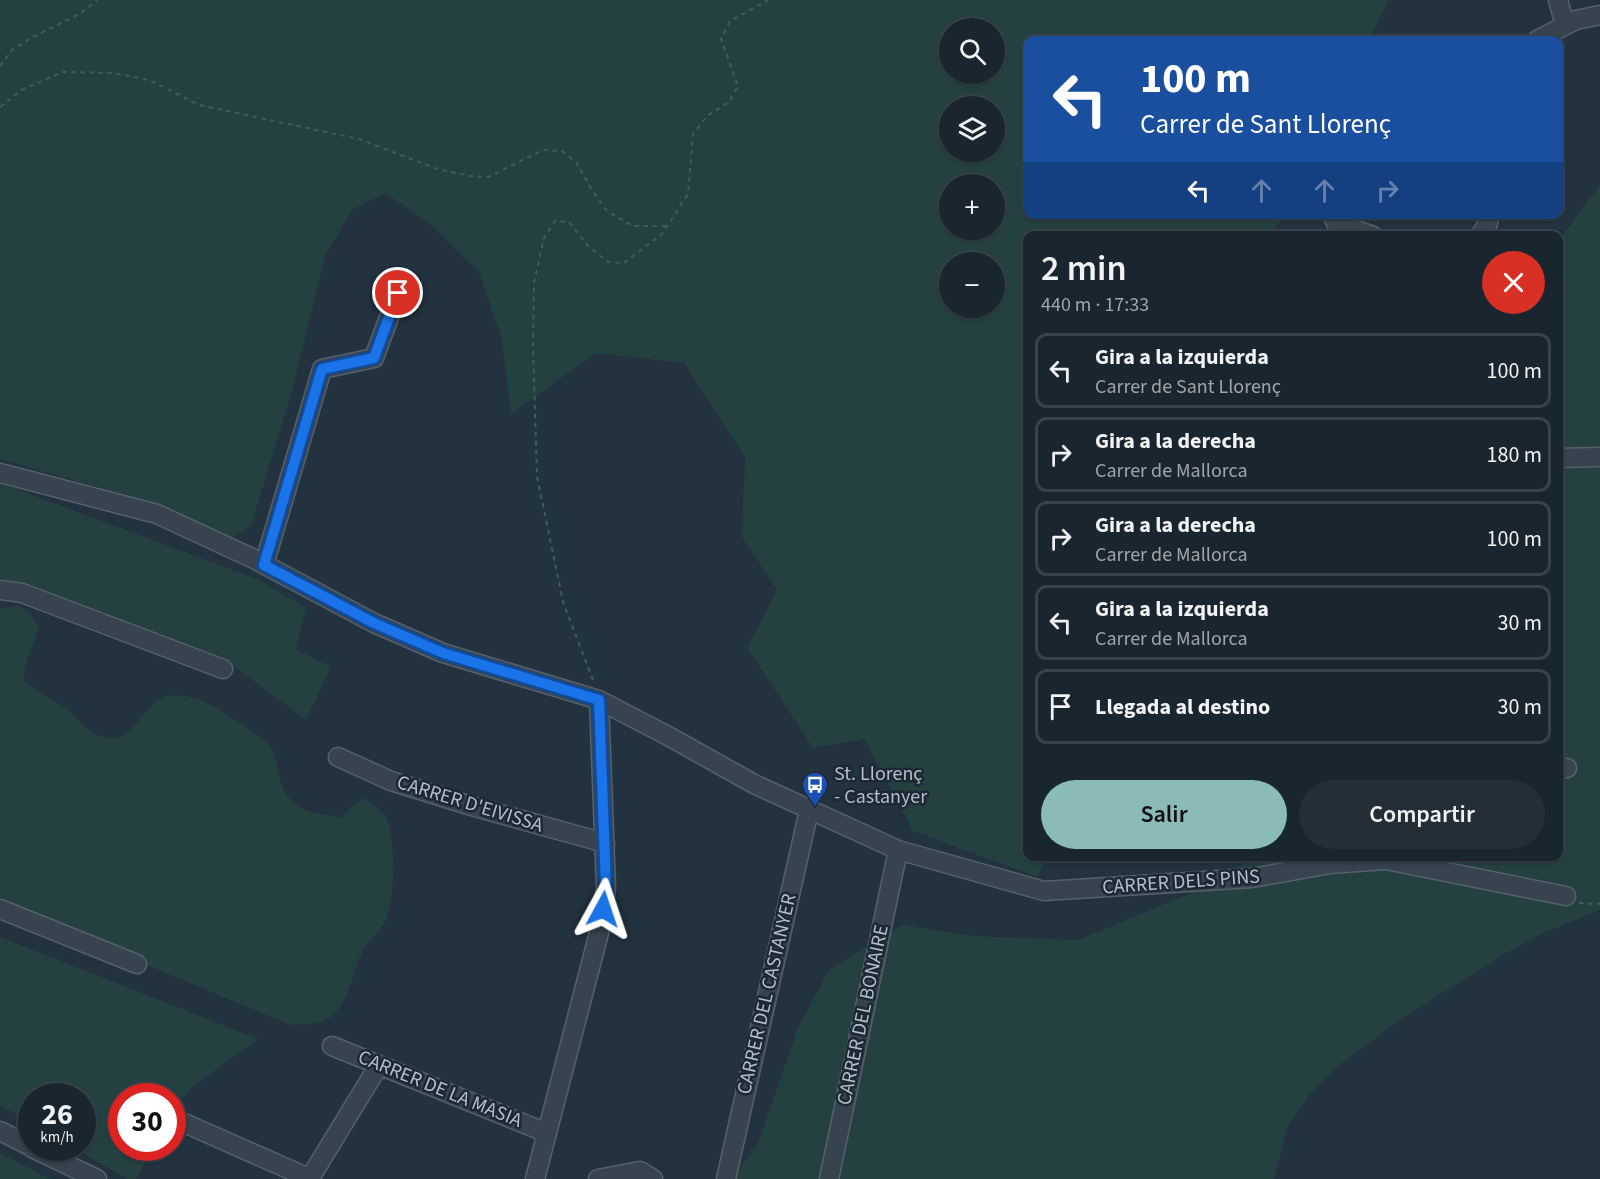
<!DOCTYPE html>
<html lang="es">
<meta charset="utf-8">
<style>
:root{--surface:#1a262f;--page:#232e37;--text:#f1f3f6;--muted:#9fa5aa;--line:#38434b;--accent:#8bbbb9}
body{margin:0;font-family:"Source Sans 3",sans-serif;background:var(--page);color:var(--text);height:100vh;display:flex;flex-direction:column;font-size:22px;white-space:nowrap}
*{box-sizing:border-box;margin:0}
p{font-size:20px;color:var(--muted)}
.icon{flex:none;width:33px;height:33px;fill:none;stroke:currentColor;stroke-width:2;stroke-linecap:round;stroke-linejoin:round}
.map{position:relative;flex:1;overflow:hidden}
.panel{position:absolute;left:1023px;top:231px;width:540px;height:630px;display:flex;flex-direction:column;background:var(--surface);border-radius:12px;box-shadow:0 2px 4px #0004,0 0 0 2px var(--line)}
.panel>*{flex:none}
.guide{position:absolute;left:1023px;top:36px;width:540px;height:183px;border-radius:12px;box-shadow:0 2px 4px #0004,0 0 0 2px var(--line);background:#1a4fa0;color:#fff;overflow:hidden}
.tools{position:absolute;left:939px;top:18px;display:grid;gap:12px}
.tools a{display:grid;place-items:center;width:66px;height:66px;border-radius:50%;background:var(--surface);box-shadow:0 2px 4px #0004,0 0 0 2px var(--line);font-size:30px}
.speed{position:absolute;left:18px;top:1083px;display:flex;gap:12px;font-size:30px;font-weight:700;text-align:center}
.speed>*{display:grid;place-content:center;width:78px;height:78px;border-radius:50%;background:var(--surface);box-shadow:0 2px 4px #0004,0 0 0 2px var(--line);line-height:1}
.speed small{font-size:15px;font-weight:400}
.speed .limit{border:9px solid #d22;background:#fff;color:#111}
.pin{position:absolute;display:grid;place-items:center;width:51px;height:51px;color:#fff;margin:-26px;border:3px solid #fff;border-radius:50%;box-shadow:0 2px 6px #0007}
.me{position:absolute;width:66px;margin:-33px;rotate:5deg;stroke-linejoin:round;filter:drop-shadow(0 0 4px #0008)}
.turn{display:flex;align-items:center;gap:21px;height:126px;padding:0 18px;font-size:27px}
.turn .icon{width:78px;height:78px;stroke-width:2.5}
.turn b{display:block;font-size:42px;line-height:51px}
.lanes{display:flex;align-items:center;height:57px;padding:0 18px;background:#0003;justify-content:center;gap:30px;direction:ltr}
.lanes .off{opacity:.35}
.round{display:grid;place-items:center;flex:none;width:63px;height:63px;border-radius:32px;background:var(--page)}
.head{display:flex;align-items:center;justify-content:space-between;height:102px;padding:0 18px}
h1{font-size:36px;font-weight:600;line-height:45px}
.action{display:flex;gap:12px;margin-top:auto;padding:12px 18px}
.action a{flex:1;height:69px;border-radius:36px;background:var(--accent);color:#111;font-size:24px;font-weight:600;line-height:69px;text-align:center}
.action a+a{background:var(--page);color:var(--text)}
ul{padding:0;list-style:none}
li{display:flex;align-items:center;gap:18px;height:75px;margin:0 12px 9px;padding:0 6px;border:3px solid var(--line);border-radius:12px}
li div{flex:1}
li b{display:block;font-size:22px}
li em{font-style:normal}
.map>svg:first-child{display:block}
.green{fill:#244040;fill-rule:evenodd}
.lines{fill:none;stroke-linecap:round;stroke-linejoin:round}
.minor-casing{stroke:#55616d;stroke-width:21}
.path{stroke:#425c5d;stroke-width:2;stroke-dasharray:4.5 4.5;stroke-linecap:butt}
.minor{stroke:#37434f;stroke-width:18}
.route-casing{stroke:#114b97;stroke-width:15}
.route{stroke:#1a73e8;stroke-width:10}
.labels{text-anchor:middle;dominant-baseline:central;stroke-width:5;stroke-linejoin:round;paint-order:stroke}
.poi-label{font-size:20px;fill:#b3beca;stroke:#1c2834;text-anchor:start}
.street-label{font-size:20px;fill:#b3beca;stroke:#1c2834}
</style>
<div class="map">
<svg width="1600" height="1179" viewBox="0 0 1600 1179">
<rect width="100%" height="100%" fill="#22323f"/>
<path class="green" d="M0,0h1389l-20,40h-341v174l256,1 -13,20 -243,1v620l17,1 -7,20 -125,-46 -49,-92 -51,9 -66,-100 30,-58 -35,-53 3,-80 -61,-94 -88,-10 -85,61 -10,-77 -22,-65 -51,-50 -43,-29 -33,17 -26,44 -35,141 -40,131 -19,12 -82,-36 -150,-43zM950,28h44v46h-44zM950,106h44v46h-44zM950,184h44v46h-44zM950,262h44v46h-44z
M1600,185v725l-57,23 -35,19 -104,65 -65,48 -29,29 -23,33 -13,52h-541l25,-36 40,-115 31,-58 73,-45 71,11 105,4 113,-47 65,-36 302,-1 1,-616z
M0,483l257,96 49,29 -10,41 35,18 -25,53 -71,-53 -235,-89z
M18,605l12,9 9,13c-5,18 -15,34 -15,53 14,13 30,20 45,31 9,7 17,19 28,24 36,16 41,-28 69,-39 7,-2 24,0 31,3 13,3 70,39 75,50 9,20 5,43 26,57 10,7 30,9 43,12l12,-13 13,-7c6,6 15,12 20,19 10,17 9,89 -1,105 -7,12 -18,20 -24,33 -9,21 -12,46 -30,62 -11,8 -27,7 -40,8l-291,-121v-295z
M0,937l258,102 -66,48 -19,23 -1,-14h-50v52h30l-16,31h-8l-55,-31h9v-52h-50l-1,27 -31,-18z
M0,1153l50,26h-50z"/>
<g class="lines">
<defs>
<path id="minor" d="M1558,0l7,25
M1537,40l39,-20 24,-5
M1332,214l4,9 37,13
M1480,236l8,-13 1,-9
M1558,458l42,-1
M0,473l157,41 97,45 120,64 69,30 156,47 71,37 84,47 144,66 146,41 208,-13 78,-14 56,-4 180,36
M264,565l58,-196 52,-11 24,-65
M0,590l22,3 201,76
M338,757l53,24 77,24 137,38
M1558,768h9
M0,909l137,55
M332,1046l215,87
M182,1122l129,57
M0,1131l32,16
M32,1148l65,31
M310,1178l69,-113
M535,1179l65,-250 6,-41 -7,-188
M598,1179l42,-8 13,8
M726,1179l83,-369
M829,1179l69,-329"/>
</defs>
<use href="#minor" class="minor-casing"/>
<path class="path" d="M0,66l13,-17 20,-12 48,-24 16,-13
M0,107l23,-18 40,-17 52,1 34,7 50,25 160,34 78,30 33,7 18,1 55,-27 19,1 15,12 13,24 17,24 26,15h35
M593,680l-30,-78 -26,-126 -4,-131 1,-62 10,-45 11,-17 14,1 20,25 19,15 16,1 38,-29 26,-40 5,-60 14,-18 22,-14 9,-16 -17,-47 9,-18 38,-21
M1579,903l21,1"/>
<use href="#minor" class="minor"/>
</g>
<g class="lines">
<defs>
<path id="route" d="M398,293l-24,65 -52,11 -58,196 110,58 69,30 156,47 7,188 -3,21"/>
</defs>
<use href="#route" class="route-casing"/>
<use href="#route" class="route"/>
</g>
<defs>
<symbol id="bus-pin" viewBox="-11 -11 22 30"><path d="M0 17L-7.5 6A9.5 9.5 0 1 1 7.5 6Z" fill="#1a4fb4" stroke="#1c2834"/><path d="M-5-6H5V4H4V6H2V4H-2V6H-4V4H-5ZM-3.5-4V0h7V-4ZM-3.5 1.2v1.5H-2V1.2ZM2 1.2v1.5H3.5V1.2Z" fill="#fff"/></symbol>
</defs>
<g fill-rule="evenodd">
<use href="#bus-pin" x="800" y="770" width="30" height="40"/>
</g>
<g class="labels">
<g class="poi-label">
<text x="834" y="774">St. Llorenç<tspan x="834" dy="23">- Castanyer</tspan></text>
</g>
<g class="street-label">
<text transform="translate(470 804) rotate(17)">CARRER D'EIVISSA</text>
<text transform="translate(1181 882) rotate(-4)">CARRER DELS PINS</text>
<text transform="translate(767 994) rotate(-77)">CARRER DEL CASTANYER</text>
<text transform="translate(863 1015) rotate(-78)">CARRER DEL BONAIRE</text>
<text transform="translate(440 1089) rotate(22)">CARRER DE LA MASIA</text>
</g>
</g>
</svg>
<div class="tools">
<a><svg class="icon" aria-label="search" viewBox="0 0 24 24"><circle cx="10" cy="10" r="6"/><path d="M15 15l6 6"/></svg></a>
<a><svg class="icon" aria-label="layers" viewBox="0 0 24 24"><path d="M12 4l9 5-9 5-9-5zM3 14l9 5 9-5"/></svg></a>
<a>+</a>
<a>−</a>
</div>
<div class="speed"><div>26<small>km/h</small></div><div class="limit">30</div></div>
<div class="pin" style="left:398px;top:293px;background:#d93025"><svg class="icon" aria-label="arrive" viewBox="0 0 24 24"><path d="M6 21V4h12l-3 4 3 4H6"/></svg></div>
<svg class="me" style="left:603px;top:909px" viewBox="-20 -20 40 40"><path d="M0-17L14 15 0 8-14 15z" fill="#1a73e8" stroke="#fff" stroke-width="4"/></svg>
<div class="guide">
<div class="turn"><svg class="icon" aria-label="left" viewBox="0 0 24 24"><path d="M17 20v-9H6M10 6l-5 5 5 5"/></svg><div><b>100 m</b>Carrer de Sant Llorenç</div></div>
<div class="lanes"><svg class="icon" aria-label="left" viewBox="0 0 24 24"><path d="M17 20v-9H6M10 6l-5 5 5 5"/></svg><svg class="icon off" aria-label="ahead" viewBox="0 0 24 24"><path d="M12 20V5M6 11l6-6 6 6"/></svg><svg class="icon off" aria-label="ahead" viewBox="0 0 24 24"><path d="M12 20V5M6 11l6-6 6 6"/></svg><svg class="icon off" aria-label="right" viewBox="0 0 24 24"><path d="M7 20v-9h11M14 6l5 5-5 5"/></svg></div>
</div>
<section class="panel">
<div class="head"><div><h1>2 min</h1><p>440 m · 17:33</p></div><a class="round" style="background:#d93025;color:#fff"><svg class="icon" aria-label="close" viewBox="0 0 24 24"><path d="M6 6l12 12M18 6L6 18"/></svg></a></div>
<ul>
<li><svg class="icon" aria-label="left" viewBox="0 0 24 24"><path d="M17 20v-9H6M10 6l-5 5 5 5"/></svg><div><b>Gira a la izquierda</b><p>Carrer de Sant Llorenç</p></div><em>100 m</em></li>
<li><svg class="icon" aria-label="right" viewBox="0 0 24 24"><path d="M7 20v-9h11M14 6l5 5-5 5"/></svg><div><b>Gira a la derecha</b><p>Carrer de Mallorca</p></div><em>180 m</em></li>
<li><svg class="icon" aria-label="right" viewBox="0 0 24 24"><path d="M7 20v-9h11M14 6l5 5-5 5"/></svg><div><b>Gira a la derecha</b><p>Carrer de Mallorca</p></div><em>100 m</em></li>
<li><svg class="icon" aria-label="left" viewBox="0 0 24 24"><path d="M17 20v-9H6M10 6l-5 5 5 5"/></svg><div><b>Gira a la izquierda</b><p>Carrer de Mallorca</p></div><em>30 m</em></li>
<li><svg class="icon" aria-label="arrive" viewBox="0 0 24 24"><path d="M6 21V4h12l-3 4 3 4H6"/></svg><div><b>Llegada al destino</b></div><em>30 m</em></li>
</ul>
<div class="action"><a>Salir</a><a>Compartir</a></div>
</section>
</div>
